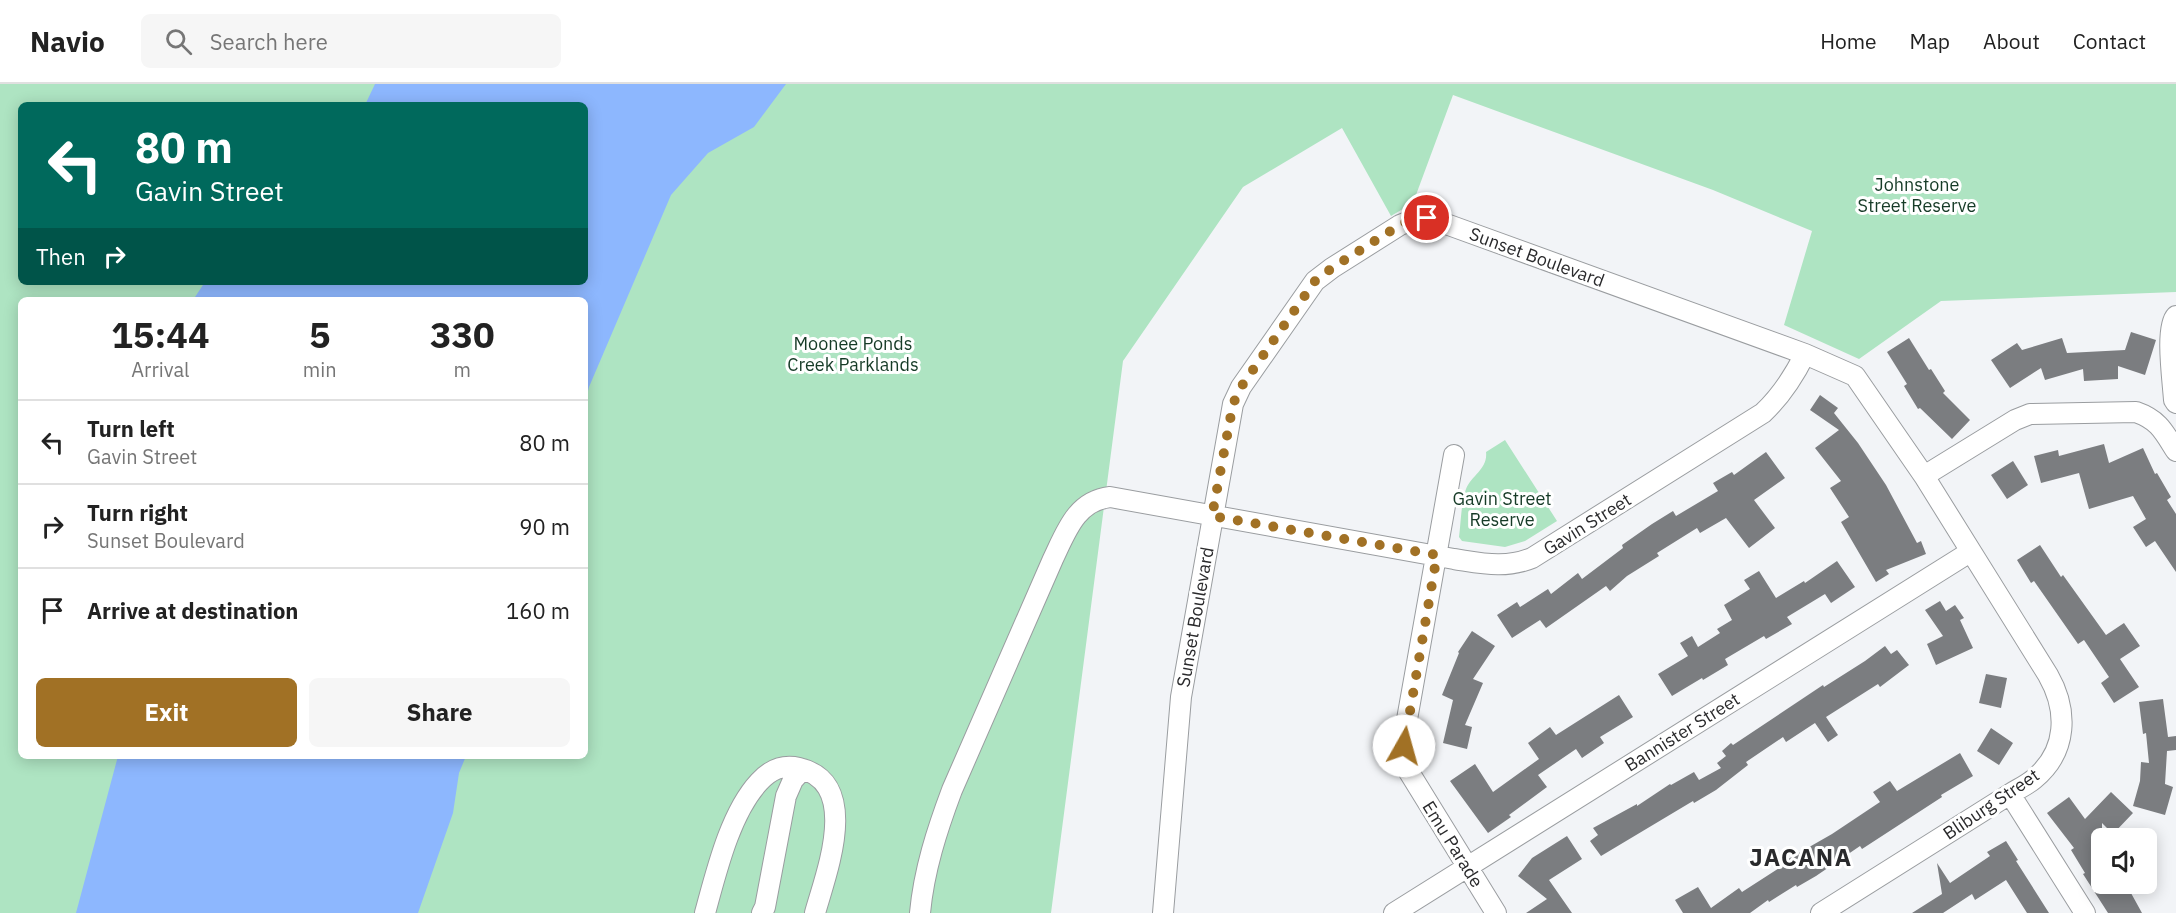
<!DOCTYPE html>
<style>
:root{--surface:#fff;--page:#f6f6f6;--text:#222;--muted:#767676;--line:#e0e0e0;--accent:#a17125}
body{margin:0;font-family:"IBM Plex Sans",sans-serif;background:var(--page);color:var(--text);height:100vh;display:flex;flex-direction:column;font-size:22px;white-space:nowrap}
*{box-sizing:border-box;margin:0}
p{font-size:20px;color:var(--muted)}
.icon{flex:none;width:33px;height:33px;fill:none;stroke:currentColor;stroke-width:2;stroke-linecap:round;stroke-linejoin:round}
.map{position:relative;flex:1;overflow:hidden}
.side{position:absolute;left:18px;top:213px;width:570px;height:462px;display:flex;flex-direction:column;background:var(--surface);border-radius:9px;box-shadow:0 3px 15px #0003}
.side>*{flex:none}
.top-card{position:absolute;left:18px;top:18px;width:570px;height:183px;border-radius:9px;box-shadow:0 3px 15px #0003;background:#00695c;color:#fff;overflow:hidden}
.tools{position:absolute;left:2091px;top:744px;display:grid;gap:12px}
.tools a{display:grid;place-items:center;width:66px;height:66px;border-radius:9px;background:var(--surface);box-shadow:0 3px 15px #0003;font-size:30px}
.pin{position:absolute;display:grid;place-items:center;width:51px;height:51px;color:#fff;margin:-26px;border:3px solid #fff;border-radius:50%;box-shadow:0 2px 6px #0007}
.me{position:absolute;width:66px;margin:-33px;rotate:7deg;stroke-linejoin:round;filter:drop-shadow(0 0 4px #0008)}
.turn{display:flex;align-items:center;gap:21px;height:126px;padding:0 18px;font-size:27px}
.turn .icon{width:78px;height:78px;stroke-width:2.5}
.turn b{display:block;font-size:42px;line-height:51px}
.then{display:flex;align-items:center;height:57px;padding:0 18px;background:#0003;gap:12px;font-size:22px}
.eta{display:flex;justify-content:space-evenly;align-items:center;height:102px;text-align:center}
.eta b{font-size:36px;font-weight:700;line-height:42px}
.cta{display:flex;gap:12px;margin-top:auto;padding:12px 18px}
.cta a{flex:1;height:69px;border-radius:9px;background:var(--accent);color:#fff;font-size:24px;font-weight:700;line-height:69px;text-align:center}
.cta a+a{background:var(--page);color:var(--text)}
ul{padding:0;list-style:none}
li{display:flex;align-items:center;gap:18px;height:84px;padding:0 18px;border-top:2px solid var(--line)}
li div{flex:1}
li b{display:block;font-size:22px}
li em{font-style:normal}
header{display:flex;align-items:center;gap:36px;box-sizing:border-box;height:84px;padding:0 30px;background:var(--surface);border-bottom:2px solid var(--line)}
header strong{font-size:28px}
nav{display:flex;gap:33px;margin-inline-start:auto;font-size:21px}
.search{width:420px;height:54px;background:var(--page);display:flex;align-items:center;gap:15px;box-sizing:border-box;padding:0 21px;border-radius:9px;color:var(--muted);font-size:22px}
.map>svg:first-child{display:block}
.green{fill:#aee4c2;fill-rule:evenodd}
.water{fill:#8db7fe}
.building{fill:#7b7d80}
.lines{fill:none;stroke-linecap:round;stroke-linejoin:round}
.minor-casing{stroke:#9a9da0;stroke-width:22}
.minor{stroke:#fff;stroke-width:20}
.route{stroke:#a17125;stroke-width:10;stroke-dasharray:0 18}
.labels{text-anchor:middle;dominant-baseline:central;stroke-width:6;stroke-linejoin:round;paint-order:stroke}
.park-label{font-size:18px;fill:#163b27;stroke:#fff}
.street-label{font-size:18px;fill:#2a2a2c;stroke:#fff}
.district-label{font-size:24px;font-weight:bold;letter-spacing:1.5px;fill:#2a2a2c;stroke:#fff}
</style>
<header>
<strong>Navio</strong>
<div class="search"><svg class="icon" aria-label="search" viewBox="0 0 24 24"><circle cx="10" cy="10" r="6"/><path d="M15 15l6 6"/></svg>Search here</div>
<nav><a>Home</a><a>Map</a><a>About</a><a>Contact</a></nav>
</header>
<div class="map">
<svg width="2176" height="829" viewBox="0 0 2176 829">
<rect width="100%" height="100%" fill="#f2f4f7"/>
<path class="green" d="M0,0h2176v208l-235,9 -82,58 -75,-34 28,-94 -99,-41 -260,-95 -40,108 -22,13 -49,-88 -99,59 -120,174 -72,552h-1051zM21,21h564v177h-564zM21,216h564v456h-564z
M1505,356l52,81 -32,20 -20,6 -43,-6 -3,-4c2,-15 2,-34 7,-48 6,-14 22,-20 20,-37z"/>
<path class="water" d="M375,0h411l-32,43 -46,26 -37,42 -82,192 -4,16v-103h-392l12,-18h380v-177h-220z
M118,672h348l-7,17 -6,40 -35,100h-342z"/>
<path class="building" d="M2131,248l25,8 -11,35 -27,-9v13l-34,2 -1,-12 -38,11 -4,-12 -31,20 -19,-28 26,-17 5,7 40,-12 5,15 58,-3z
M1909,254l20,32 2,-1 14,22 -2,2 27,27 -18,19 -32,-31 -2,1 -14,-23 3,-2 -20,-32z
M1820,311l18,13 -4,5 24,30 28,42 31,58 4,-2 5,13 -40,16 3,4 -13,8 -35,-60 8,-5 -19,-29 11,-7 -26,-33 24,-18 -29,-20z
M2104,360l5,19 34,-15 12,26 2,-1 14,24 -4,3 9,14v58l-21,-31 -9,6 -13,-20 13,-8 -13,-23 -44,13 -10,-36 -38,10 -7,-27 24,-6 1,6z
M1766,368l19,26 -31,22 21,28 -26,20 -23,-30 -26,15 -3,-5 -40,25 2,3 -32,20 -17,15 -4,-5 -60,42 -6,-8 -28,18 -15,-23 20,-13 3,5 28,-18 3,5 27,-21 4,6 41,-31 -1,-3 30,-21 21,-13 3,5 42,-25 -5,-8 19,-11 2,3z
M2013,377l15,24 -21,14 -16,-24z
M2040,461l21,32 2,-2 43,60 18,-12 16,23 -20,13 19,28 -25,16 -13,-20 8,-6 -25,-37 -6,4 -44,-63 -3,2 -14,-23z
M1837,477l18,26 -24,16 -6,-9 -38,23 5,7 -26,15 -2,-3 -39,23 3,6 -25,15 -1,-2 -30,18 -14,-22 30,-18 -8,-13 12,-7 6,11 22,-14 -3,-4 15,-9 -8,-15 26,-16 -6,-9 15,-9 17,27 28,-17 1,2z
M1940,517l6,10 9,-6 9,13 -4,2 13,28 -37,17 -9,-21 16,-8 -18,-26z
M1472,547l23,15 -22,33 10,4 -18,42 7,2 -5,22 -24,-6 10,-43 -11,-5 17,-42 -1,-1z
M1885,562l6,8 6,-4 12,15 -29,22 -2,-3 -52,33 12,18 -10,7 -13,-19 -29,19 -3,-5 -37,25 2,3 -32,25 -22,13 -1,-2 -92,55 -11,-15 8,-6 -5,-7 44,-24v2l33,-22 1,1 23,-13 5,8 22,-12 -4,-5 9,-7 -4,-5 9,-8 2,2 90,-60 1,2 41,-26z
M1986,590l21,4 -6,30 -22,-5z
M1619,611l14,22 -33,20 4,6 -22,15 -6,-9 -38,26 9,12 -38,28 2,2 -23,16 -38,-52 25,-17 18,28 46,-33 -11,-16 22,-16 6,8z
M2163,615l5,38 8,-1v14l-9,1 -2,33 8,3 -8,28 -32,-9 7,-25 1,-19 8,1 -3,-30 -3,1 -4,-32z
M1991,644l22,15 -14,22 -22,-14z
M1960,669l13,23 -32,19 1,2 -80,52 -2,-3 -44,30 -19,11 -1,-2 -27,17 -1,-2 -18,13h-67l-8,-13 23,-13 13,21 28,-20 3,4 42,-27 -1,-3 49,-28 48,-32 -7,-10 17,-11 7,10z
M2111,708l22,21 -20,21 -11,-11v61h24l16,29h-34l-25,-39 2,-1 -14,-23 3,-2 -27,-35 22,-16 16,22z
M1567,752l15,23 -33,21 23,33h-46l21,-14 -29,-23 14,-18z
M2006,757l12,19 -2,1 33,52h-22l-21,-33 -31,20 -3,-6 -29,19h-31l30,-19 -5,-31 13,20 40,-27 -3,-4z"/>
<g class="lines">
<defs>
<path id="minor" d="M2176,232c-11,11 -3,67 -2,84l2,3
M1454,371l-48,270 -2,20 1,13 4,14 87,141
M1924,392l91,-56 15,-6 106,-2c23,8 28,20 40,39
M2010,710l75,119
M705,829c11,-40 25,-100 54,-131 11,-12 23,-18 40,-14 63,15 27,105 16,145
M762,829l3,-6 21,-111 7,-16 10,-11
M920,829c4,-43 17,-83 32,-123l101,-231c13,-27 23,-58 57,-62l344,62c27,4 51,10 78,-1l231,-145c18,-17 31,-37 42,-59
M1163,829l18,-216 52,-293 8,-17 74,-106 17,-13 68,-43 20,-8 15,3 370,134 50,22 69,100 124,199c20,35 20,76 -14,104 -7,6 -16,10 -24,15l-189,119
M1394,829l576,-361"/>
</defs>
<use href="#minor" class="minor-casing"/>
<use href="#minor" class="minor"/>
</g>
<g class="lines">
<path class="route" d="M1404,662l33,-191 -225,-39 21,-112 8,-17 74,-106 17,-13 68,-43 10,-5 17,-2"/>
</g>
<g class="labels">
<g class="park-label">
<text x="1917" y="100">Johnstone<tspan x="1917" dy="21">Street Reserve</tspan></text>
<text x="853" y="259">Moonee Ponds<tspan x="853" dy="21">Creek Parklands</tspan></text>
<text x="1502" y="414">Gavin Street<tspan x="1502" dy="21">Reserve</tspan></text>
</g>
<g class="street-label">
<text transform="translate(1537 173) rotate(20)">Sunset Boulevard</text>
<text transform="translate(1587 440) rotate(-32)">Gavin Street</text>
<text transform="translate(1195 533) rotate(-80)">Sunset Boulevard</text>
<text transform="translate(1682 648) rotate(-32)">Bannister Street</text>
<text transform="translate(1991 720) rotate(-34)">Bliburg Street</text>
<text transform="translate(1453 760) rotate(58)">Emu Parade</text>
</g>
<g class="district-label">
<text x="1801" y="773">JACANA</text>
</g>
</g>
</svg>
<div class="tools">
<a><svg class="icon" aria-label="sound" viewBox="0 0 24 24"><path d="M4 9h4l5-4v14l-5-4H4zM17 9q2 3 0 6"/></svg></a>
</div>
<div class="pin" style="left:1427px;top:134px;background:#d93025"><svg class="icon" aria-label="arrive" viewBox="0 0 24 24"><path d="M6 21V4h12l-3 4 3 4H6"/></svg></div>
<svg class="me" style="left:1404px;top:662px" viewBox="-20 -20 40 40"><circle r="19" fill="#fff"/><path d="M0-13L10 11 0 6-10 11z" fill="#a17125"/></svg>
<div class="top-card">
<div class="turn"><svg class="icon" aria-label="left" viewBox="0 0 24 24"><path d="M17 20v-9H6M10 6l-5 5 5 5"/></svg><div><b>80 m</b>Gavin Street</div></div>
<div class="then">Then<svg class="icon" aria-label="right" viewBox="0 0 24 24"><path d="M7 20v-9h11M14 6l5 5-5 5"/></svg></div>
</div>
<section class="side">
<div class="eta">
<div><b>15:44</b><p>Arrival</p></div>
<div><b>5</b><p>min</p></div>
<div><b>330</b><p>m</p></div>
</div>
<ul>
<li><svg class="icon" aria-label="left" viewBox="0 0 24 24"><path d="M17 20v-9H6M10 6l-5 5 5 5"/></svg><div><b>Turn left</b><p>Gavin Street</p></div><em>80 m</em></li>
<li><svg class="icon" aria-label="right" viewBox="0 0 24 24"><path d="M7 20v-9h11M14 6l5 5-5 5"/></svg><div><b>Turn right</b><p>Sunset Boulevard</p></div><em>90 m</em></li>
<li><svg class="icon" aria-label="arrive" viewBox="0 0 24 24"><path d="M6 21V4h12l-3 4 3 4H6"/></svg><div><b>Arrive at destination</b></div><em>160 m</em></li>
</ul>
<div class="cta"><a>Exit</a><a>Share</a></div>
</section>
</div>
